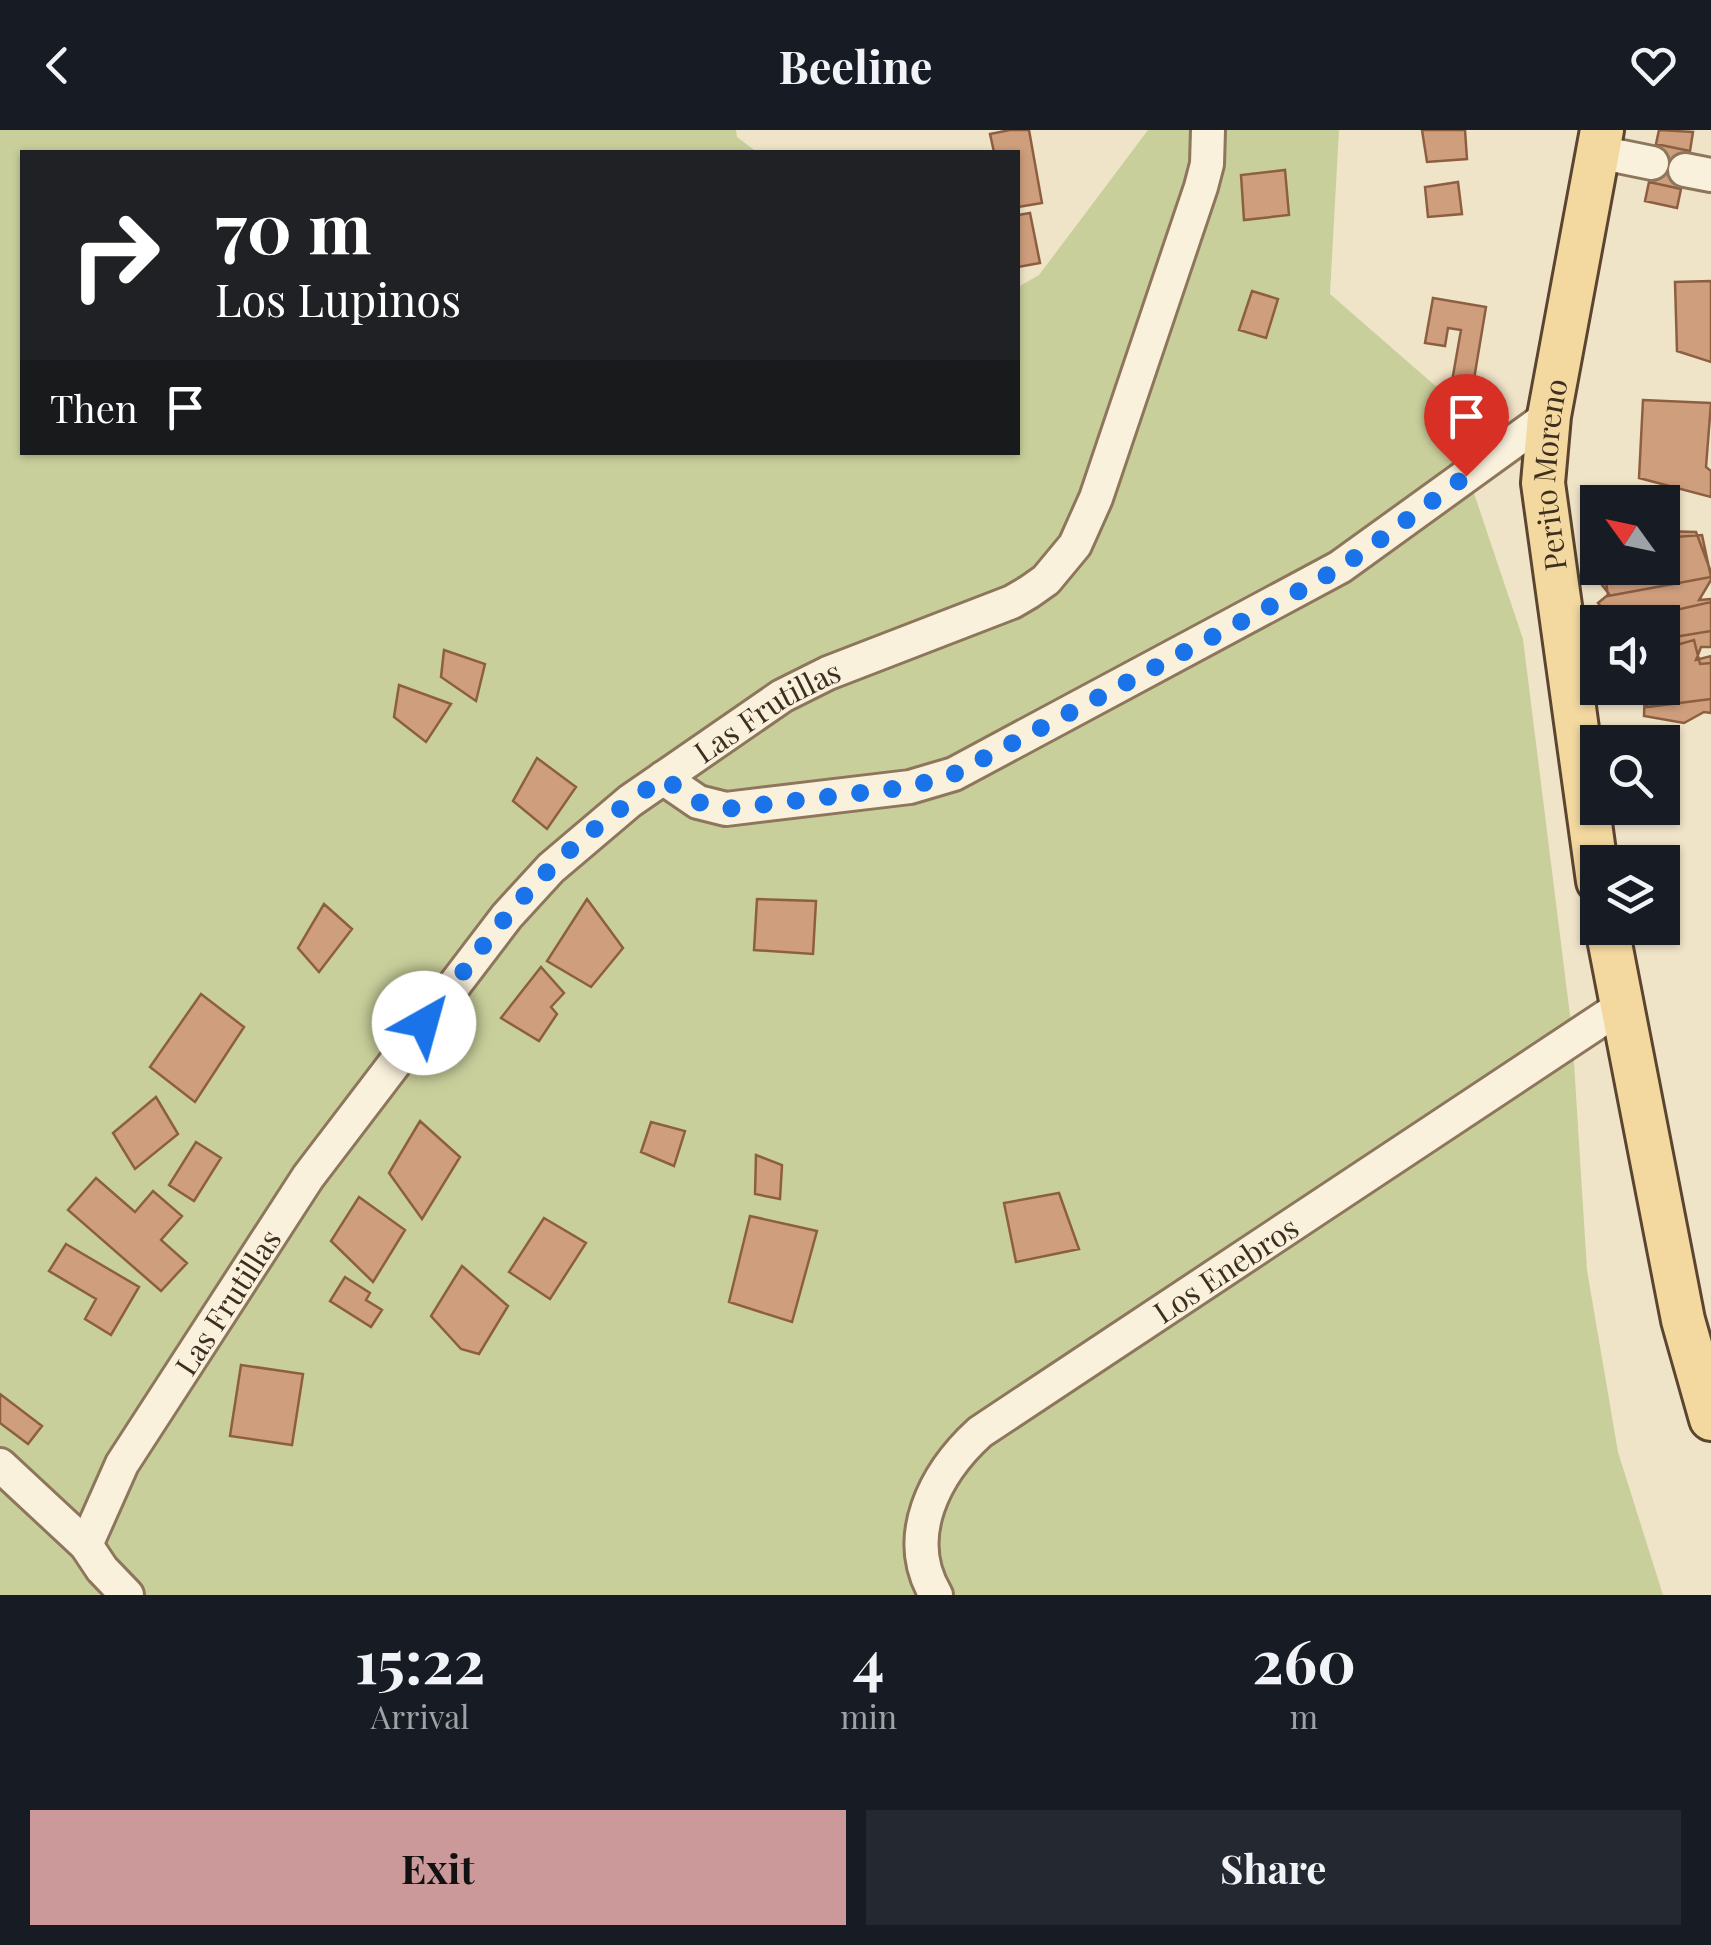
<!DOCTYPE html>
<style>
:root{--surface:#171b24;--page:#242831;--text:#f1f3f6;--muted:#9ea1a6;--accent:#cc999b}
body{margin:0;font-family:"Playfair Display",serif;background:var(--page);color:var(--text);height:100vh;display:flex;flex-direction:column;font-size:38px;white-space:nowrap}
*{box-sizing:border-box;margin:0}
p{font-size:32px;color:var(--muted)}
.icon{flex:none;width:55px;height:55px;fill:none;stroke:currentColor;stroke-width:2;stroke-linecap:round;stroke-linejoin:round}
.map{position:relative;height:1465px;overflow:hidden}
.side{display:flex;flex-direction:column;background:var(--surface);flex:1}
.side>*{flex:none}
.hud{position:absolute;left:20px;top:20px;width:1000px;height:305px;border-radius:0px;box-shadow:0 2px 8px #0004;background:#202124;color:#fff;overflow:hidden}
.needle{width:65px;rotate:303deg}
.tools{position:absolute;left:1580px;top:355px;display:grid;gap:20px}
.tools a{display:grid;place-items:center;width:100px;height:100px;border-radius:0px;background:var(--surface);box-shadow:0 2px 8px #0004;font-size:50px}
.pin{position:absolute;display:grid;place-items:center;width:85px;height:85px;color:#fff;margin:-102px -42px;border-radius:50% 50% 50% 0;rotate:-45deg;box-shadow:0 0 10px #0007}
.pin .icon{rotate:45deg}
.me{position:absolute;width:110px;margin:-55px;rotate:38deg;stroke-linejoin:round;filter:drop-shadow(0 0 8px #0008)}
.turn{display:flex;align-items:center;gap:35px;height:210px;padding:0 30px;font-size:45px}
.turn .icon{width:130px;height:130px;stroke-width:2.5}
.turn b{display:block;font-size:70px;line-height:85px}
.then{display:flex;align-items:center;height:95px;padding:0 30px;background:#0003;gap:20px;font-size:38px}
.eta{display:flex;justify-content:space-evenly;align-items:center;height:170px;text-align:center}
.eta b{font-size:60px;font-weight:700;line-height:70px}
.primary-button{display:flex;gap:20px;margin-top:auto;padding:20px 30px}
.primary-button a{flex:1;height:115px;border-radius:0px;background:var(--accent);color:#111;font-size:40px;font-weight:700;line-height:115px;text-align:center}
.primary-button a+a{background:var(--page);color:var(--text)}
header{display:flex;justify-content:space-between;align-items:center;height:130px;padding:0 30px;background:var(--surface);font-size:45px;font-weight:700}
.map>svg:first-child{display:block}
.green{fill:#c9cf9b}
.building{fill:#cf9f7d;stroke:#8d5f41;stroke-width:2.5}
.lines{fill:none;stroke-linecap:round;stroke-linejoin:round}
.minor-casing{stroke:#8d765c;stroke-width:38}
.major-casing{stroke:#5b4430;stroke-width:48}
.minor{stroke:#faf1dc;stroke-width:32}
.major{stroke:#f3d9a0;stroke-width:42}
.route{stroke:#1a73e8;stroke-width:18;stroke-dasharray:0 32.4}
.labels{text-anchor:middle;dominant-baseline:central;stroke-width:10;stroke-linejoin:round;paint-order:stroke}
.street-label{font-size:30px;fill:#3d2e20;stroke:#f7eed8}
</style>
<header><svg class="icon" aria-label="back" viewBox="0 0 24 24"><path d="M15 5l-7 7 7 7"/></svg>Beeline<svg class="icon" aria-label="heart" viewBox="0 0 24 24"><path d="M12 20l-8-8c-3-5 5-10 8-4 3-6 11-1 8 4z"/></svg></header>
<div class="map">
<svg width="1711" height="1465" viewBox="0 0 1711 1465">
<rect width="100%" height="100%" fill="#f0e4c8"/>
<path class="green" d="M0,0h736l1,7 20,15h-735v300h996v-165l21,-12 109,-145h191l-9,164 109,95 84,250 49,392 15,239 31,182 45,143h-1663z"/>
<path class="building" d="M1010,0h19l13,73 -24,4v-55h-24l-4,-18z
M1422,0h43l2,29 -40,3z
M1659,0l34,2 -3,19 -34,-7z
M1656,14l34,7 -9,38 -32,-7z
M1285,40l4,45 -45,5 -3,-45z
M1458,52l4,32 -34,3 -3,-30z
M1649,52l32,7 -4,19 -32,-7z
M1030,83l10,50 -22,4v-52z
M1711,151v81l-34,-11 -2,-69z
M1252,161l26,8 -12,39 -27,-8z
M1433,168l53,9 -14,84 -21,-4 10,-57 -13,-2 -3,18 -20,-3z
M1643,270l68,3 -5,64 5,4v26l-72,-19z
M1662,401l34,1 15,40v8l-12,20 12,-1v48h-10l-5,13 15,-4v57l-7,-1 -20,11 -40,-7 1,-28h17v-66h-15l-2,-8 -21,8 -16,-7 -10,-12 11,-9 -7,-9v-17h60z
M1702,405l9,42 -103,19 -4,-28h58v-30z
M1711,472v29l-49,8v-17h-8v-7z
M1694,510l6,24 11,-1v36l-64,8 -1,-19h16v-39z
M444,520l41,14 -9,37 -35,-24z
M399,555l52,19 -25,38 -32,-25z
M537,628l39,29 -29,42 -34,-28z
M587,769l36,49 -32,39 -44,-26z
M757,769l59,2 -3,53 -59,-4z
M324,774l28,25 -33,43 -21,-24z
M541,837l23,26 -13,14 6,7 -18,27 -38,-23z
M201,864l43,33 -49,75 -45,-35z
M156,967l22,37 -43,35 -22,-36z
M420,991l40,36 -38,62 -33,-46z
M651,992l34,9 -11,35 -33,-14z
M196,1012l25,16 -27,43 -25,-16z
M756,1025l26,10 -2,34 -25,-5z
M96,1048l39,34 18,-21 29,25 -21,24 26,23 -26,28 -93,-81z
M1059,1063l20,56 -63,13 -12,-59z
M359,1067l46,33 -32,52 -42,-41z
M750,1086l67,15 -25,91 -63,-20z
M544,1088l42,25 -36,56 -41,-27z
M66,1114l73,43 -28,48 -26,-16 11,-20 -47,-28z
M462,1136l46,40 -29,48 -18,-5 -30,-33z
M345,1147l25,16 -4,7 16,10 -11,17 -41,-26z
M241,1235l62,9 -11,71 -62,-9z
M0,1264l42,32 -14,18 -28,-21z"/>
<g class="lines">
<defs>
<g id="minor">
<path d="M1598,22l54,11"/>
<path d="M1685,40l26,5"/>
<path d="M663,648l35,24 28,7 184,-22 44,-13 386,-207 209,-151"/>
<path d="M0,1335l86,80 16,24 25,26"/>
<path id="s1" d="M86,1415l36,-81 186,-287 199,-261 44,-48 79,-67 152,-105 46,-23 184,-71 17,-10 17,-12 29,-35 21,-47 105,-311 6,-23 1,-34"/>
<path id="s2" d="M936,1465c-35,-58 -1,-122 44,-163l642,-426"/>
</g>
<g id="major">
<path id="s3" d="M1598,751l-55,-398 6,-67 53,-286"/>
<path d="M1607,798l76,392 28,99"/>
</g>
</defs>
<use href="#minor" class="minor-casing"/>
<use href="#major" class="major-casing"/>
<use href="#minor" class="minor"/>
<use href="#major" class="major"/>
</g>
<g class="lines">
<path class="route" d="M424,893c42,-53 80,-110 129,-157 34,-33 71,-61 110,-88l35,24 28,7 184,-22 44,-13 362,-192 46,-29 104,-77"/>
</g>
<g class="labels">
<g class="street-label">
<text stroke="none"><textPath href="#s3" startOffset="410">Perito Moreno</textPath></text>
<text stroke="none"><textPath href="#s1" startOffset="1092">Las Frutillas</textPath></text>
<text stroke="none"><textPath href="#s2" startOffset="478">Los Enebros</textPath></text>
<text stroke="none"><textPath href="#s1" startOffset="282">Las Frutillas</textPath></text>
</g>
</g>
</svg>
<div class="tools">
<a><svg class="needle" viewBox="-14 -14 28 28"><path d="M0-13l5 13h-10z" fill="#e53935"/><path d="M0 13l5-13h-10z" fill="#9ea1a6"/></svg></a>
<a><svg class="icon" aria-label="sound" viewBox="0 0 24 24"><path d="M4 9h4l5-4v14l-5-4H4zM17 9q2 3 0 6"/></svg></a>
<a><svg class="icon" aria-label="search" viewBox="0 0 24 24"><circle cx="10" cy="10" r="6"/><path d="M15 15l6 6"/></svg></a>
<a><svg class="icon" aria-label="layers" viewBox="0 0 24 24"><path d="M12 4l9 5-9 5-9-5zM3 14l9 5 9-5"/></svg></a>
</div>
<div class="pin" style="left:1466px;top:346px;background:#d93025"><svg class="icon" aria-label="arrive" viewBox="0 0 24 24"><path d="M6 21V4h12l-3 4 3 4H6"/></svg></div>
<svg class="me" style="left:424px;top:893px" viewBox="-20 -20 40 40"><circle r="19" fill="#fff"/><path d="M0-13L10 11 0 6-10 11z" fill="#1a73e8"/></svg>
<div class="hud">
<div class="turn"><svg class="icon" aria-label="right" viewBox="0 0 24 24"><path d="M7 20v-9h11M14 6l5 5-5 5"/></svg><div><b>70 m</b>Los Lupinos</div></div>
<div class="then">Then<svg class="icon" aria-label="arrive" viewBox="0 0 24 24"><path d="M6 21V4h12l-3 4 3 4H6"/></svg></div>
</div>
</div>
<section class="side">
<div class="eta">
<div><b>15:22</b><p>Arrival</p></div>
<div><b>4</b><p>min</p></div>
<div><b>260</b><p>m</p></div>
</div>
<div class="primary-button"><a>Exit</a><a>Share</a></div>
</section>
